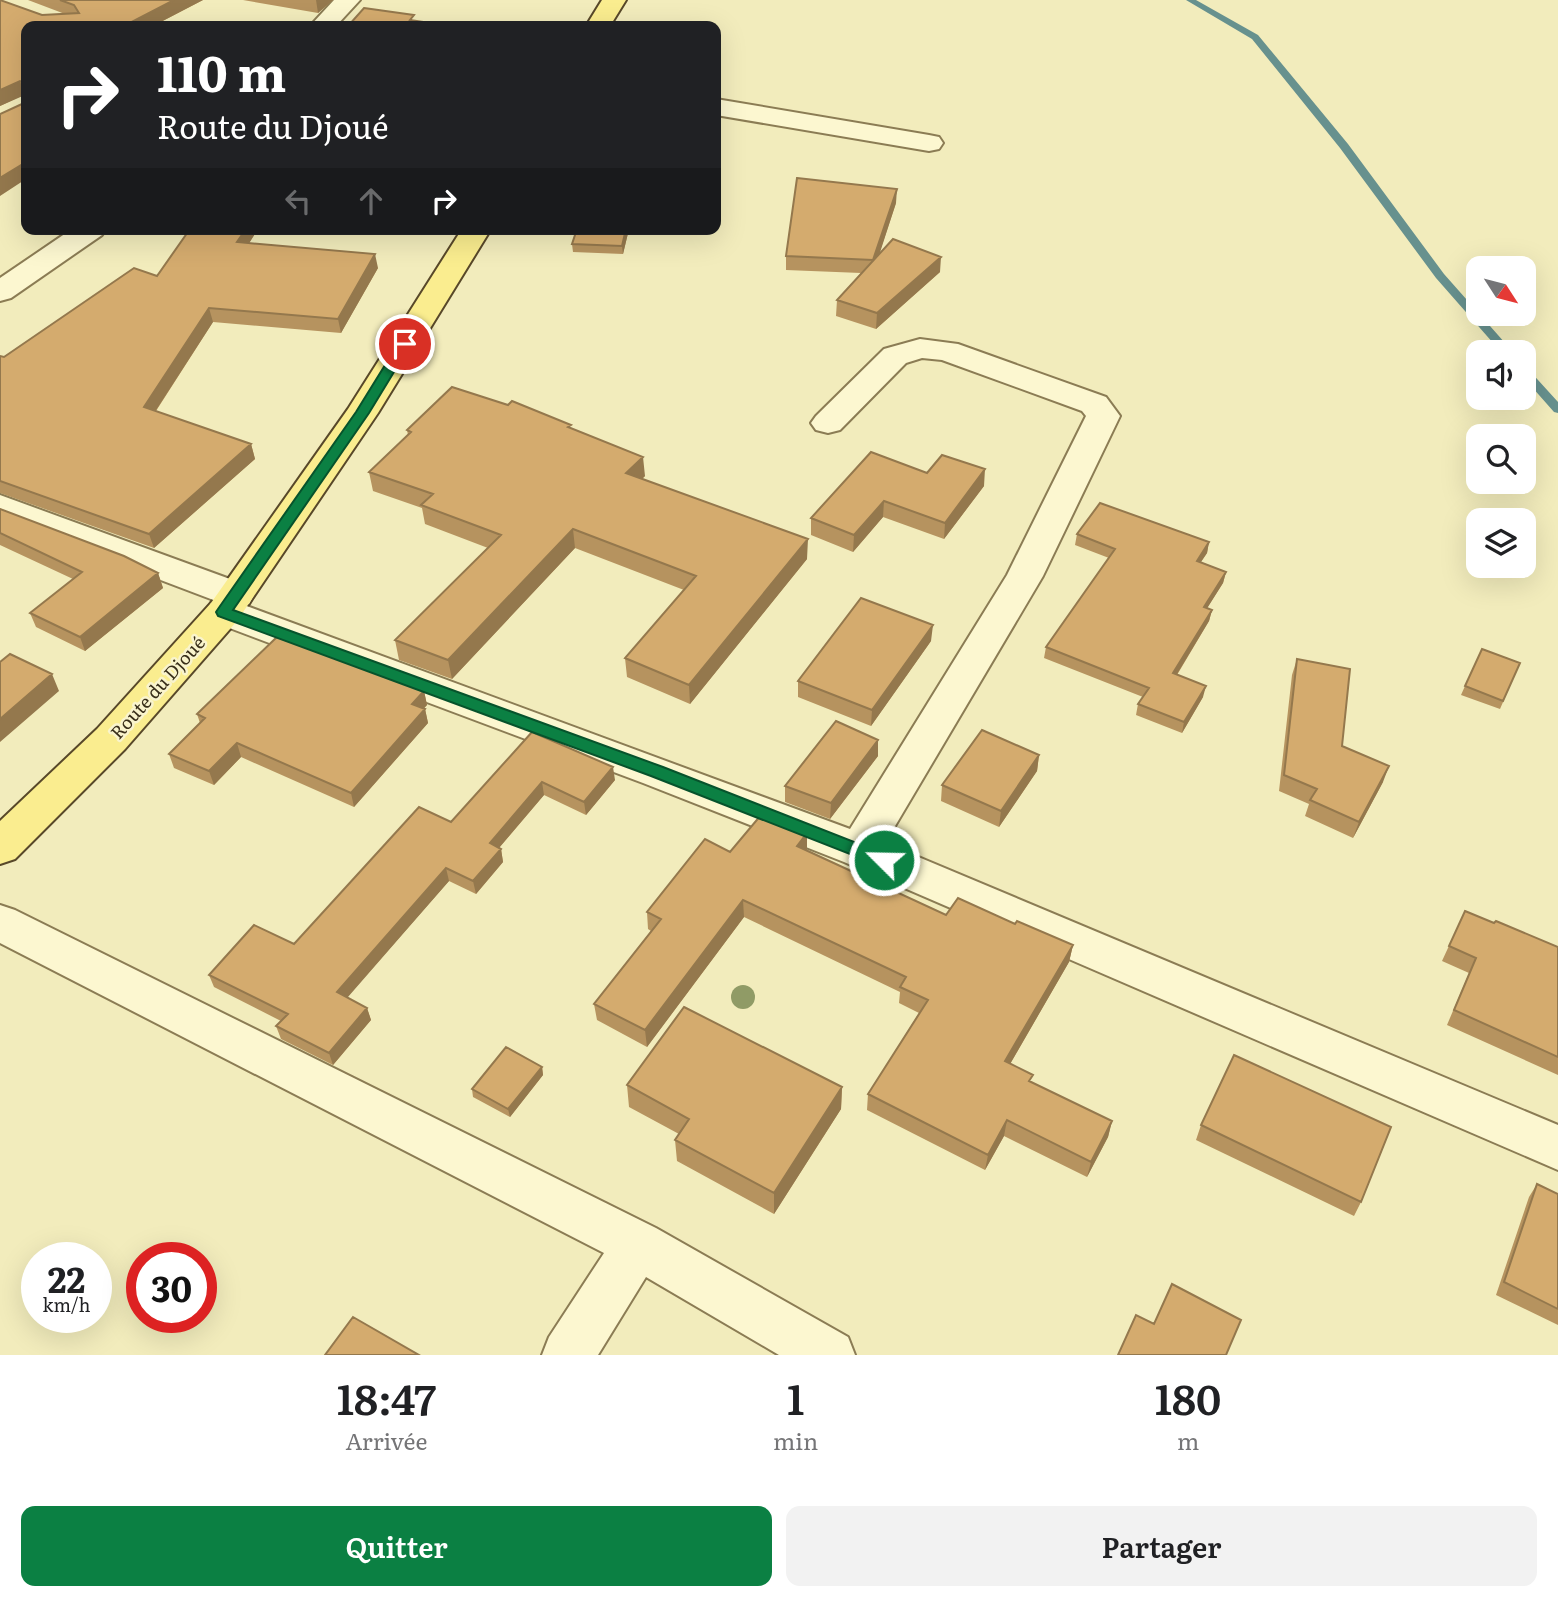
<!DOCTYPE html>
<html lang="fr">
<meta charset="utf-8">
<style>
:root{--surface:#fff;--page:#f2f2f2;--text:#202124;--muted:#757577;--accent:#0b8043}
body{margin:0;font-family:Literata,serif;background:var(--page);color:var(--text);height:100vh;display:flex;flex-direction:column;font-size:26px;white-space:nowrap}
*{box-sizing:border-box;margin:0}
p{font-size:23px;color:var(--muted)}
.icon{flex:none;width:38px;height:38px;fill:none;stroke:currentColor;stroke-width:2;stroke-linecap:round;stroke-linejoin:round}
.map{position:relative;height:1355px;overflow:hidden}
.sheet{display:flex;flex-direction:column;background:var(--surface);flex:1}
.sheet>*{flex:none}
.top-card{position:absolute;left:21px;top:21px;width:700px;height:214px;border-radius:14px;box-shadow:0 7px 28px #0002;background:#202124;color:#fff;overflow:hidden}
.needle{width:46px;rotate:126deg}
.buttons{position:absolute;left:1466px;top:256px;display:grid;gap:14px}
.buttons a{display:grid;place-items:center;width:70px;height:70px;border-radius:14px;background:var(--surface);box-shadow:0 7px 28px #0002;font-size:35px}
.speed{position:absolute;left:21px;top:1242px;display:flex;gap:14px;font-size:35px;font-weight:700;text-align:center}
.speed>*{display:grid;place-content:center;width:91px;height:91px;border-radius:50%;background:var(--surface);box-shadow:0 7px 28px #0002;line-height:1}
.speed small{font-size:18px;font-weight:400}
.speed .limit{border:10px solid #d22;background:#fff;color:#111}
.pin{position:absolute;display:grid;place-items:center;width:60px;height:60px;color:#fff;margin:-30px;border:4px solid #fff;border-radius:50%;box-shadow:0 2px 7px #0007}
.me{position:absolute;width:77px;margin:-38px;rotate:293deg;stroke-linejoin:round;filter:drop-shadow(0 0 5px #0008)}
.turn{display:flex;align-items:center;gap:24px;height:147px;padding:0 21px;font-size:32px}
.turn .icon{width:91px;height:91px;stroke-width:2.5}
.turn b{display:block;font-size:49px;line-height:60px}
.lanes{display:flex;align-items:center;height:66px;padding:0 21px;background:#0003;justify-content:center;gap:35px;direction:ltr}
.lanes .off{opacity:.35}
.eta{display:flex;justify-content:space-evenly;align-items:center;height:119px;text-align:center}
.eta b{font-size:42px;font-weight:600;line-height:49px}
.cta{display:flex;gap:14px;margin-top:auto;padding:14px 21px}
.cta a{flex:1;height:80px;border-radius:14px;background:var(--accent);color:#fff;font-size:28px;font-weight:600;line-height:80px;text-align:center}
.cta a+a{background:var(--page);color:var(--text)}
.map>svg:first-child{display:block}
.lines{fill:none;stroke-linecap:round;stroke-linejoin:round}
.stream{fill:#67918e;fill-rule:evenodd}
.minor-casing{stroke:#8b7c54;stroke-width:4}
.major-casing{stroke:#584829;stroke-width:4}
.minor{fill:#fcf7d0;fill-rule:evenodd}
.major{fill:#faed8f;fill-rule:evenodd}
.tree{fill:#909b66}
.wall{fill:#b6935f}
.shaded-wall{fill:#94784d}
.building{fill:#d4ab6e;stroke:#94784d;stroke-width:2}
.route{fill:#0b8043;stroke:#07532c;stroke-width:2}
.labels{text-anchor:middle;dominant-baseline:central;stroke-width:5;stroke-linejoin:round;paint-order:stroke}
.street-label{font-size:18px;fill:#392f1a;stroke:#f9f4cd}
</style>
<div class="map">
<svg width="1558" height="1355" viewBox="0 0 1558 1355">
<rect width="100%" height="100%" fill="#f2ecbc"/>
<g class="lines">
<path class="stream" d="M1186,0h10l62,35 90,109 96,130 69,78h-12l-65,-74 -96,-130 -88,-109z
M1524,368l4,1 30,33v11l-4,-1 -30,-34z"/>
<defs>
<path id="minor" d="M334,0h26l-24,26h-26z
M716,99l213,36 10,2 4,6 -4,6 -10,2 -213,-36z
M72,229h34l-4,6 -91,63 -11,3v-23z
M920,339l38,5 148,53 14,19 -77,160 -158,267 673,282v45l-714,-308 -201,-79 -432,-162 -6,-9 6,-9 5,-2 -216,-82v-24l249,91 5,9 -5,9 -5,1 606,224 157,-254 79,-159 -4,-5 -140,-51 -20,-2 -16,5 -66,67 -12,3 -12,-3 -5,-7 5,-7 68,-67z
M0,905l15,5 641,318 192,109 7,18h-76l-133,-78 -48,78h-56l7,-18 55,-84 -604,-310z"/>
<path id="major" d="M602,0h24l-16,26h-24z
M462,229h29l-113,184 -141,208 -112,128 -110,110 -15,5v-43l97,-92 114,-126 137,-194z"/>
</defs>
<use href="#minor" class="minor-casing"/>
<use href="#major" class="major-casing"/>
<use href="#minor" class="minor"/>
<use href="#major" class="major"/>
</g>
<circle class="tree" cx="743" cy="997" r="12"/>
<path class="wall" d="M0,0l42,15 23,-1 -37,-14h175l-50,26h-127v153l-4,-75 1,-9 -23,11z
M243,0h90l-15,13z
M896,203l-17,51 61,18 -64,57 -40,-13 1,-16 24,-27 -75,-3v-14z
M190,229h68l-9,14 129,25 -37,65 -128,-11 -57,89 95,33 4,15 -101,89 -154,-55v-137l4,1 153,-81z
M577,229h52l-6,25 -50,-2 -1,-8z
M571,428l74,48 -3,3 165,80 -117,145 -63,-27 -2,-19 59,-68 -109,-42 -123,131 -53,-19 -4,-20 93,-92 -63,-24 -3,-16 -49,-17 -4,-19 39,-37 -1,-5z
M927,473l57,13 -40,53 -61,-22 -30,35 -42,-17v-17z
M0,509l158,64 5,15 -78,63 -49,-24 -6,-14 43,-34 -73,-34z
M1077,534l132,8 -2,11 -6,9 25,10 -3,11 -16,25 5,2 -3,11 -32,54 26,22 -21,36 -46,-18 2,-11 5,-7 -99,-39 2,-11 63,-89 -34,-13z
M931,641l-60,85 -73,-29v-16z
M1297,659l45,87 41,36 -30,56 -48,-22 4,-12 -30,-13 13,-116z
M1520,663l-20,46 -39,-14 4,-9z
M424,691l3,14 -3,3 1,1 3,14 -74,84 -113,-50 -27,28 -40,-17 -5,-14 31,-31 -3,-9z
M532,732l83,48 -29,35 -42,-20 -45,53 2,1 2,13 -27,32 -27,-13 -102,116 20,11 4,12 -38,45 -52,-26 -5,-13 5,-5 -67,-34 -5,-12 85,-31 157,-122z
M878,740v16l-48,63 -45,-17v-16z
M1039,755l-2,16 -38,56 -58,-26 1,-16z
M807,833l-1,18 140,64 69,9 58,21 -4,17 -59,102 21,18 81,39 -4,16 -21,40 -83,-41 -19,34 -118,-60 1,-16 51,-81 -20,-10 1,-11 -156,-75 -97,130 -50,-27 -3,-16 57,-73 -3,-2 -1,-17 83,-60z
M1465,911l29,12 64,24v128l-111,-50 22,-52 -27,-12z
M542,1067l1,8 -33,42 -37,-20 -1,-8z
M627,1085l215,2 -1,22 -67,105 -97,-53 -2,-21 4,-6 -50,-27z
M1201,1125l160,77 -7,14 -158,-76z
M1537,1184l21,10v131l-62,-30 33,-98z"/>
<path class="shaded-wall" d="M174,0h29l-50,26h-29z
M316,0h17l-15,13z
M20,81l5,14 -25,11v-16z
M26,162v17l-26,17v-18z
M897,189l-1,14 -23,71v-14z
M246,229h12l-17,27 -4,-14z
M626,229h3l-6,25 -1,-8z
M375,254l3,14 -37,65 -3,-14z
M941,257l-1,15 -64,57 1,-16z
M209,308l4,14 -64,99 -5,-14z
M251,444l4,15 -101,89 -5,-14z
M643,457l2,19 -17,16 -2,-19z
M985,469l-1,17 -40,53 1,-16z
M884,501l-1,16 -30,35 1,-17z
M573,529l2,19 -123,131 -4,-19z
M808,539l-1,20 -117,145 -1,-19z
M1209,542l-2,11 -13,19 3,-11z
M1226,572l-3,11 -22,35 3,-11z
M158,573l5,15 -78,63 -5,-14z
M1212,610l-3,11 -38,63 2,-11z
M933,625l-2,16 -60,85 1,-16z
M52,674l7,17 -59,51v-23z
M1206,686l-3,11 -21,36 2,-11z
M424,691l3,14 -12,13 -3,-14z
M425,709l3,14 -74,84 -3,-14z
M878,740v16l-48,63 1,-16z
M237,743l4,14 -27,28 -5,-14z
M1039,755l-2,16 -38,56 2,-16z
M1389,766l-6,16 -30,56 6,-16z
M613,767l2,13 -29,35 -2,-13z
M542,782l2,13 -52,61 -2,-13z
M807,833v17l-11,14 1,-18z
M501,849l2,13 -27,32 -3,-13z
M446,868l3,13 -108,124 -4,-13z
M743,900l1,17 -97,130 -2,-17z
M1073,945l-4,17 -67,116 3,-17z
M367,1008l4,12 -38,45 -4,-12z
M542,1067l1,8 -33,42 -2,-8z
M842,1087l-1,22 -67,105v-21z
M1007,1120l-3,16 -19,34 3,-15z
M1112,1121l-4,16 -21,40 4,-15z"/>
<path class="building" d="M0,0l42,15 37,-2 -5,-8 -14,-5h114l-50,26h-98v136l-26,16v-64l22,-10 2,-21 -4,-2 -20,9z
M364,8l50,7 -4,5 20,3 -3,3h-79z
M797,178l100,11 -24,71 -87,-4z
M190,229h56l-9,13 138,12 -37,65 -129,-11 -65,99 107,37 -102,90 -149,-53v-125l4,1 130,-89 23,8z
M577,229h49l-4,17 -50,-2z
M893,239l48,18 -64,56 -40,-13z
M452,387l56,18 4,-4 59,24 -3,2 75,30 -17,16 182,66 -119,146 -64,-27 71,-82 -123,-47 -125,131 -53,-20 106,-105 -80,-30 12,-11 -64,-22 42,-40 -4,-2z
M871,452l56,21 15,-18 43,14 -40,54 -61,-22 -30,34 -43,-17z
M1100,503l109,39 -12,19 29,11 -22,35 8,3 -39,63 33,13 -22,36 -46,-18 11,-16 -103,-41 69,-98 -38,-15z
M0,509l124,47 34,17 -78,64 -50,-24 52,-41 -82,-39z
M861,598l72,27 -61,85 -74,-29z
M278,636l146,55 -12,13 13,5 -74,84 -114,-50 -28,28 -40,-17 36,-36 -8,-4z
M1482,649l38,14 -17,38 -38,-15z
M10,654l42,20 -52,45v-57z
M1297,659l53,10 -8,77 47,20 -30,56 -49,-22 7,-11 -33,-14z
M836,721l42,19 -47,63 -46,-17z
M982,730l57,25 -38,56 -59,-26z
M532,732l81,35 -29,35 -42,-20 -52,61 11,6 -28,32 -27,-13 -109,124 30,16 -38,45 -53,-27 12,-12 -79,-39 45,-50 40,19 125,-137 32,15z
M761,815l46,18 -10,13 149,69 12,-17 57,26 2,-3 56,24 -68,116 28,14 -4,6 83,40 -21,41 -84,-42 -19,35 -120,-61 60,-94 -28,-13 6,-10 -163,-77 -98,130 -51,-26 67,-85 -14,-7 58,-73 25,13z
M1465,911l29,12 2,-2 62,26v110l-104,-47 22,-52 -27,-12z
M684,1007l158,80 -68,106 -99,-53 14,-21 -62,-34z
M506,1047l36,20 -34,42 -36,-20z
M1234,1055l157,72 -30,75 -160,-77z
M1537,1184l21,10v115l-54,-27z
M1172,1284l69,36 -15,35h-108l18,-40 18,9z
M353,1317l66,38h-94z"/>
<path class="route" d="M405,340l6,4 -42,69 -136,197 430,157 227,89 3,4 -3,5h-12l-227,-89 -433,-160 -2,-4 2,-3 138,-197 44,-71z"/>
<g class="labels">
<g class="street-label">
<text transform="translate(157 687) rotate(-48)">Route du Djoué</text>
</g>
</g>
</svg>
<div class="buttons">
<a><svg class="needle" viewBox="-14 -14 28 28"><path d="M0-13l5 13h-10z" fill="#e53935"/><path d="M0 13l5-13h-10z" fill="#757577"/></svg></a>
<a><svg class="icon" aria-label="sound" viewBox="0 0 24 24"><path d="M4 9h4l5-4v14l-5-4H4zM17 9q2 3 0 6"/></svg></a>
<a><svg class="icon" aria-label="search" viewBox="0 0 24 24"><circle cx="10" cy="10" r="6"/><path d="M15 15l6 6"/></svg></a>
<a><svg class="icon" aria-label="layers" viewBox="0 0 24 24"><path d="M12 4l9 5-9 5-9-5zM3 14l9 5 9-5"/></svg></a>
</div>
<div class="speed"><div>22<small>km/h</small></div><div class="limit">30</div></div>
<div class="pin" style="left:405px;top:344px;background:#d93025"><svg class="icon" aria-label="arrive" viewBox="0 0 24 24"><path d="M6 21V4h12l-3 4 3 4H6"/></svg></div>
<svg class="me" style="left:884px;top:860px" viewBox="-20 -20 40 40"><circle r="17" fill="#0b8043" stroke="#fff" stroke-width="3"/><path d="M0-11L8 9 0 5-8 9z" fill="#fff"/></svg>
<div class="top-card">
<div class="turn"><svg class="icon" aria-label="right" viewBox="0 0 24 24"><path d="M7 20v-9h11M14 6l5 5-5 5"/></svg><div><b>110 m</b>Route du Djoué</div></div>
<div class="lanes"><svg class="icon off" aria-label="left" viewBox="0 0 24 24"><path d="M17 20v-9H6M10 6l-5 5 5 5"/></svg><svg class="icon off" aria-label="ahead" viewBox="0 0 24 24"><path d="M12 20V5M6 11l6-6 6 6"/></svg><svg class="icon" aria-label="right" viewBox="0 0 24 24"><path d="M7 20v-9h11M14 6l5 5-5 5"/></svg></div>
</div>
</div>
<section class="sheet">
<div class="eta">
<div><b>18:47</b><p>Arrivée</p></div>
<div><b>1</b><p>min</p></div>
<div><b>180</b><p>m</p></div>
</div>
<div class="cta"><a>Quitter</a><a>Partager</a></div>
</section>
